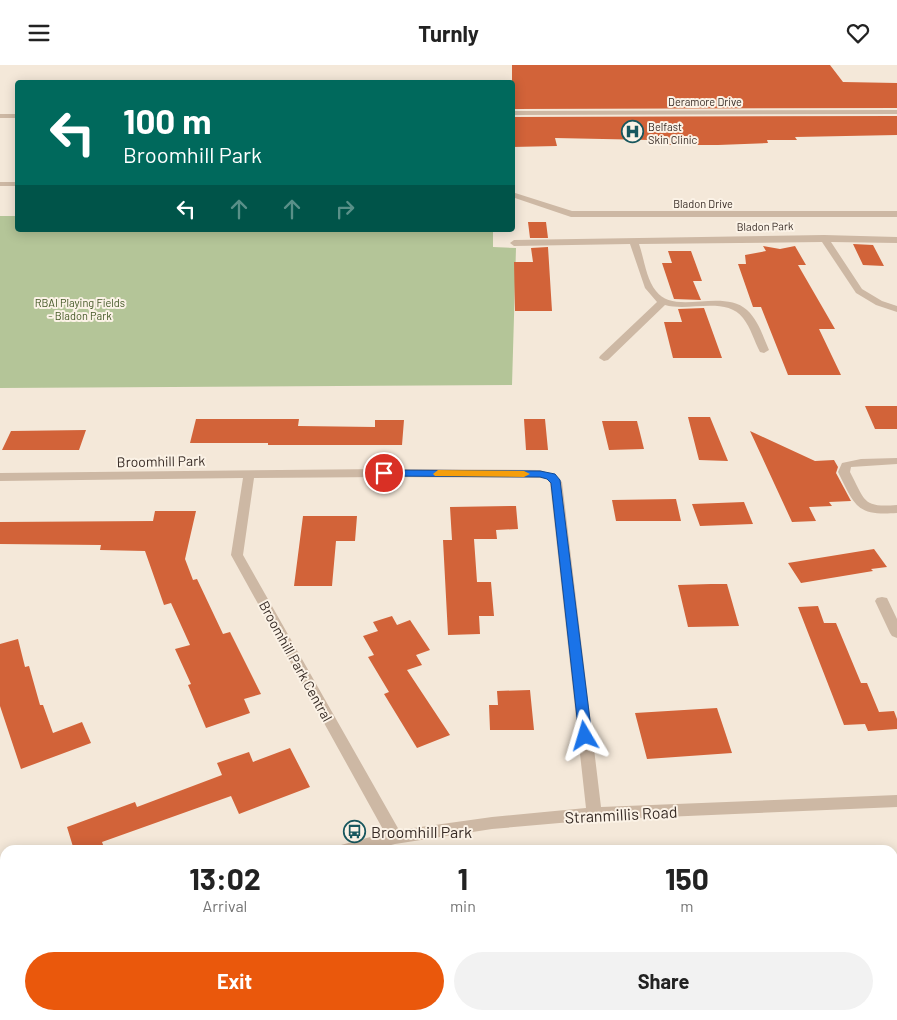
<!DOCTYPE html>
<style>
:root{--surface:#fff;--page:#f2f2f2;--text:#222;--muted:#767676;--accent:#ea580c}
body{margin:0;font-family:Barlow,sans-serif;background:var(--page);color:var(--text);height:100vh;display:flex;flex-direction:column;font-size:19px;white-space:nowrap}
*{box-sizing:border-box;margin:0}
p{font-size:16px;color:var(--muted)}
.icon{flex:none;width:28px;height:28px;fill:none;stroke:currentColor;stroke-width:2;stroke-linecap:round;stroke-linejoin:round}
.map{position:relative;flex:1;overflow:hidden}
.panel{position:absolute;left:0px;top:780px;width:898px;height:175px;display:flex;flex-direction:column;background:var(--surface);border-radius:15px 15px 0 0;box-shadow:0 2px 12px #0003}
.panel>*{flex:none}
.top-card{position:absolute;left:15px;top:15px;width:500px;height:152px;border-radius:5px;box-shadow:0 2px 12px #0003;background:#00695c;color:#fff;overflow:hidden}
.pin{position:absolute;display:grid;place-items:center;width:42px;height:42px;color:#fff;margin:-21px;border:2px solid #fff;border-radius:50%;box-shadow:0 1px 5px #0007}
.me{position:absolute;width:55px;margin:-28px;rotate:353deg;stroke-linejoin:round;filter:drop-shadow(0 0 4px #0008)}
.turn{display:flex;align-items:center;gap:18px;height:105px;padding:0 25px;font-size:22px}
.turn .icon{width:65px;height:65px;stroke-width:2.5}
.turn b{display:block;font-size:35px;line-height:42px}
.lanes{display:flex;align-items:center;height:48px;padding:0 25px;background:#0003;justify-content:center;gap:25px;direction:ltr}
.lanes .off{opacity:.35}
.eta{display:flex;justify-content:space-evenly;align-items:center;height:85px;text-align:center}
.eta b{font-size:30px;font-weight:700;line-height:35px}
.primary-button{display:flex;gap:10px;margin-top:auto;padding:10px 25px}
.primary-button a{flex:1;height:58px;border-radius:30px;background:var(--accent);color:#fff;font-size:20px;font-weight:700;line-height:58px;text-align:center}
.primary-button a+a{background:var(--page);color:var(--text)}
header{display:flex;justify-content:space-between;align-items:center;height:65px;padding:0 25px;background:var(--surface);font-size:22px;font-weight:700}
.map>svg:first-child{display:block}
.green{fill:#b4c598}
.building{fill:#d26339}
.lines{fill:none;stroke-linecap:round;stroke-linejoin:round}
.minor{fill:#cdb8a4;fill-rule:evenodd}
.route{fill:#1a73e8;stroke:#114b97}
.slow{fill:#f59e0b}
.labels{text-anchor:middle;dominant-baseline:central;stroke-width:4;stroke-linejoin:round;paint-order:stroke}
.far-street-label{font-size:11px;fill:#382c26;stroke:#fbf2e6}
.far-poi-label{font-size:11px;fill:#382c26;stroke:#fbf2e6;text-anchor:start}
.far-park-label{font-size:11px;fill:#455928;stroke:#fbf2e6}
.street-label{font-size:14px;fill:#382c26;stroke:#fbf2e6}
.near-street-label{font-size:16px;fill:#382c26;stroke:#fbf2e6}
.near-poi-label{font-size:16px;fill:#382c26;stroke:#fbf2e6;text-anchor:start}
</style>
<header><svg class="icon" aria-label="menu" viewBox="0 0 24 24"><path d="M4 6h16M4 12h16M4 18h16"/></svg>Turnly<svg class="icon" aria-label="heart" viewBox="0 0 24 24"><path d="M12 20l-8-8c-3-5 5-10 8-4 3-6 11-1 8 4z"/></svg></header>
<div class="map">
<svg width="897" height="955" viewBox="0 0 897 955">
<rect width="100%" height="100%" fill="#f4e8d9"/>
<path class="green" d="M0,151h17l1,14h475v17l23,1 -4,137 -512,3z"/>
<path class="building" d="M512,0h318l13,17 54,1v25l-385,1z
M897,51v19l-102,2 2,3h-30l1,3 -50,2h-65l-2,-5 -96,-2 2,8 -45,1v-30z
M528,157h18l2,16h-18z
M853,179l20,1 11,21 -21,-1z
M763,181l17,3 15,-3 11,19h-8l37,64h-16l22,46h-53l-27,-68h-8l-15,-43h8l-1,-9 21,-4z
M548,182l4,64h-37l-1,-49h19l-2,-14z
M668,186h23l11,30h-9l8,19 -27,-1 -12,-36h10z
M704,243l18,50h-49l-9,-36h18l-4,-13z
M865,341h32v23h-22z
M688,352h22l18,44 -29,-1z
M196,354h103l-1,7 77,1v-7h29l-2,25h-134v-2h-78z
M524,354h21l3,31h-22z
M602,356h35l7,28 -35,1z
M86,365l-7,20h-77l9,-19z
M750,366l65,30 19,-1 4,7 -2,6 15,28 -22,1 3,4 -23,1 7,14 -24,1z
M676,434l5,22h-65l-4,-21z
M744,437l9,22 -53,2 -8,-22z
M516,441l2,23 -22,1 1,9h-23l3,43h14l3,34h-15l1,18 -32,1 -5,-95h9l-2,-33z
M155,446h41l-11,48 8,21 4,-1 26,55 7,-2 31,62 -17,5 6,14 -44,15 -18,-43 3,-1 -16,-35 15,-4 -19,-42 -7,2 -19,-54 -45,-1 1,-5 -101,-1v-22l153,-1z
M303,451h54l-2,25h-19l-4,45h-38z
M874,484l13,18 -16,2 2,2 -72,12 -13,-20z
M711,519h16l12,42 -51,1 -10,-42z
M818,541l6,17h12l25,60h6l12,29 15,-1 3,8v10l-29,2 -3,-7 -21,1 -46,-118z
M392,551l5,9 13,-5 20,30 -14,5 6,10 -15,5 43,65 -33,13 -33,-54 5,-2 -21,-35 6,-2 -11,-19 15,-5 -5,-9z
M18,574l7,28 4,-1 11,39h3l10,28 29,-11 9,21 -70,26 -21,-63v-62z
M530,625l4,40h-44l-1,-25h9l-1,-14z
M717,643l15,45 -85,6 -12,-46z
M290,683l20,39 -71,27 -8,-18 -129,46 3,8h-31l-7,-23 68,-25 2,5 85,-32 -5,-12 32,-11 4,10z"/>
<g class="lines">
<path class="minor" d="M897,45v4l-385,1v-4z
M0,49h18v4h-18z
M0,117h18v4h-18z
M512,127l60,19h325v6h-326l-59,-20z
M824,170l73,2v6l-66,-1 31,47 20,12 15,5v6l-21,-7 -20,-12 -34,-51 -183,2c5,14 7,35 17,47 18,25 66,-3 91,19 11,10 16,26 22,40l-5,3 -4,-1c-6,-11 -9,-24 -17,-34 -17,-22 -54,-6 -78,-13l-57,55 -4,1 -5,-3 1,-2 57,-54 -12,-14 -15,-44 -116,2 -4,-3 4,-3z
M897,393v6l-46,3 -1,5c15,28 12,36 47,33v8c-41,3 -42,-7 -59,-41l4,-9 19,-4z
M384,404l156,1 15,5 7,7 39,325 296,-12v12l-303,13 -102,9 -97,15 -23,6h-33l2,-5 44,-12 -154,-278 12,-77 -243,3v-8zM384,412l156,1 7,1 3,4 36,325 -94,9 -93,13 -156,-275 11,-77z
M882,532l5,1 10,21v19l-5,-2 -2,-3 -15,-32 2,-3z
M5,915v16l-5,2v-16z
M333,950h18v5h-18z"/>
</g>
<path class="route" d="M384,405l156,1 15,3 5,6 32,256 -2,4 -5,1 -4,-1 -2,-4 -28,-253 -4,-4 -7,-2 -159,-1 -2,-3z"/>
<path class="slow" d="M438,405l86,1 6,3 -6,3 -89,-1 -2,-2z"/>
<defs>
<symbol id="hospital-ring" viewBox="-11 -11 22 22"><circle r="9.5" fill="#fbf2e6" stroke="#18575e" stroke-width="1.5"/><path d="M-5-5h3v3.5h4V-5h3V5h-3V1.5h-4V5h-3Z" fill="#18575e"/></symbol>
<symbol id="bus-ring" viewBox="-11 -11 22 22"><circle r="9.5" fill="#fbf2e6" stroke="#18575e" stroke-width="1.5"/><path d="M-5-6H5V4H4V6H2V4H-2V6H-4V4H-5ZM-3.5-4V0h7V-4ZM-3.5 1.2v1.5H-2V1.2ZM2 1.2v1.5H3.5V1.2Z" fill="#18575e"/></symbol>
</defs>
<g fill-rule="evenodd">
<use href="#hospital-ring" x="620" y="54" width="25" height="25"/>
<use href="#bus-ring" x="342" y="754" width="25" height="25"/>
</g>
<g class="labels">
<g class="far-street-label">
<text x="705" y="36">Deramore Drive</text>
<text x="703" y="138">Bladon Drive</text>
<text transform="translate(765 161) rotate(-1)">Bladon Park</text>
</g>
<g class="far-poi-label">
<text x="648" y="61">Belfast<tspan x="648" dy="13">Skin Clinic</tspan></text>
</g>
<g class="far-park-label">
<text x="80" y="237">RBAI Playing Fields<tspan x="80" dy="13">- Bladon Park</tspan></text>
</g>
<g class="street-label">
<text transform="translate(161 396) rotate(-1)">Broomhill Park</text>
<text transform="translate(296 596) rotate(61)">Broomhill Park Central</text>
</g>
<g class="near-street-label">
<text transform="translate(621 749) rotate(-3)">Stranmillis Road</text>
</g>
<g class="near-poi-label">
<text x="371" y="766">Broomhill Park</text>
</g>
</g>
</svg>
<div class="pin" style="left:384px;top:408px;background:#d93025"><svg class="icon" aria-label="arrive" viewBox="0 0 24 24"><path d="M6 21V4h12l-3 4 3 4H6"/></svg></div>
<svg class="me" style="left:585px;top:671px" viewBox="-20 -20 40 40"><path d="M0-17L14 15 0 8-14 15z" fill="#1a73e8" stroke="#fff" stroke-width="4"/></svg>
<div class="top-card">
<div class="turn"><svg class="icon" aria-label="left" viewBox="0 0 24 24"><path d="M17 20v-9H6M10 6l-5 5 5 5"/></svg><div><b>100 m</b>Broomhill Park</div></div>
<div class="lanes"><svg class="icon" aria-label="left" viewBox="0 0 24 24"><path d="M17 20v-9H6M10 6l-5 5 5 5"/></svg><svg class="icon off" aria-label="ahead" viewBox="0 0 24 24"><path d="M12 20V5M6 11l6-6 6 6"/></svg><svg class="icon off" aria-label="ahead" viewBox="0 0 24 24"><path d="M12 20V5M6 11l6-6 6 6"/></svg><svg class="icon off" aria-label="right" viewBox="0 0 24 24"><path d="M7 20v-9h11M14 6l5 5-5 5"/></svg></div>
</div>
<section class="panel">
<div class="eta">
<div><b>13:02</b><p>Arrival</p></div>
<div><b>1</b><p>min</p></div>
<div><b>150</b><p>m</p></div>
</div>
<div class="primary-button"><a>Exit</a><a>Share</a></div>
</section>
</div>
